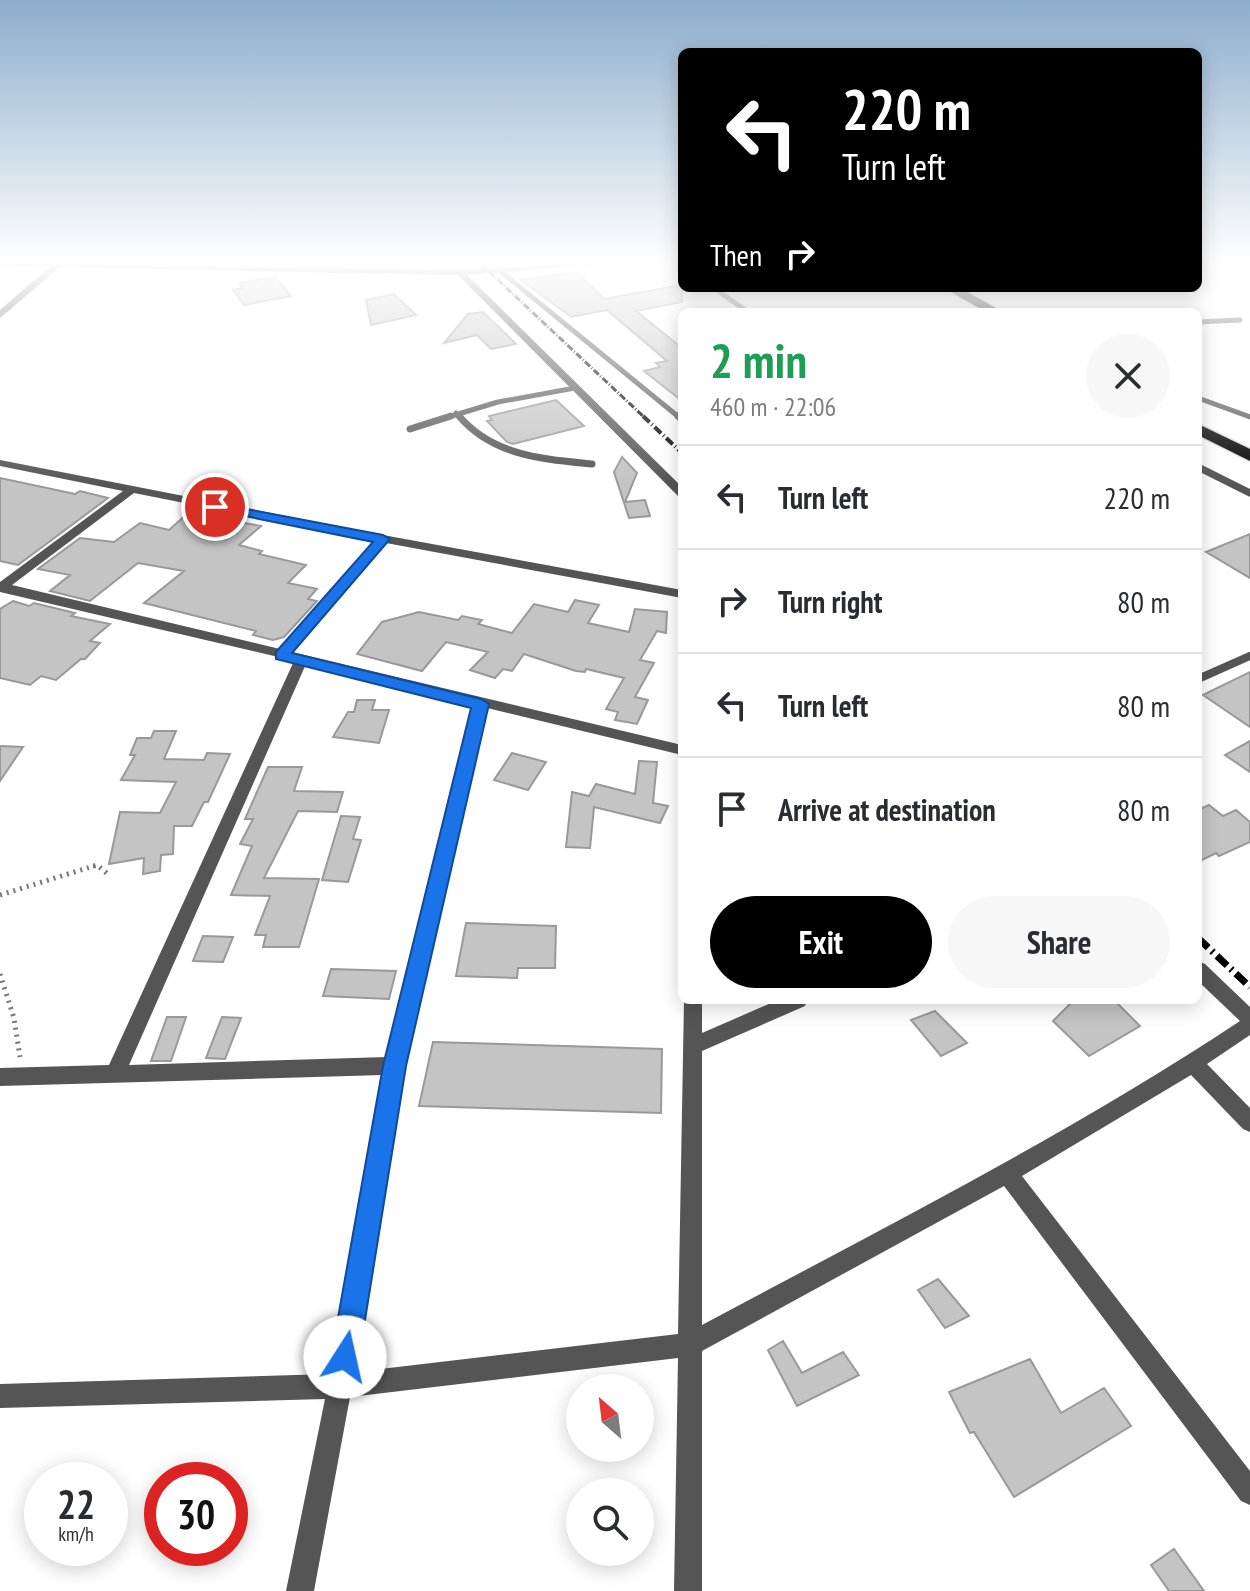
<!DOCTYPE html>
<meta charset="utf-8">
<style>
:root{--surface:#fff;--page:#f7f7f7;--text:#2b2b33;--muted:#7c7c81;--line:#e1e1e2;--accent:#000}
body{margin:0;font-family:"PT Sans Narrow",sans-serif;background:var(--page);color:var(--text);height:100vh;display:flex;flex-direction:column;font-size:30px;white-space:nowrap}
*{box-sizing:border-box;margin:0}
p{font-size:26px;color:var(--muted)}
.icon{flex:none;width:44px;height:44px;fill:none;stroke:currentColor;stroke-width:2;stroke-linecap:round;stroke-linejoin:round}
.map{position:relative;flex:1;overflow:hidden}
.drawer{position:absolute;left:678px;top:308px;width:524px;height:696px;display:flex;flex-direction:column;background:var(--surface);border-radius:12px;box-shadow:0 4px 20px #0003}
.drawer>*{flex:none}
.guide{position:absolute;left:678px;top:48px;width:524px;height:244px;border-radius:12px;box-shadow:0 4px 20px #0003;background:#000;color:#fff;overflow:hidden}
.needle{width:52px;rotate:332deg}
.tools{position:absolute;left:566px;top:1374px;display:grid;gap:16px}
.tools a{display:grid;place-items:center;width:88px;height:88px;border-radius:50%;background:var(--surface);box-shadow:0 4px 20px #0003;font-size:40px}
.speed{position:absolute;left:24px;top:1462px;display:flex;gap:16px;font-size:40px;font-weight:700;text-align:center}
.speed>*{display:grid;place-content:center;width:104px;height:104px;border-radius:50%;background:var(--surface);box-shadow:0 4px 20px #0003;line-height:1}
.speed small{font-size:20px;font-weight:400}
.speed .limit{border:12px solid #d22;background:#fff;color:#111}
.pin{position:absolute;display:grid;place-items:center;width:68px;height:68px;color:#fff;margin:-34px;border:4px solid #fff;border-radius:50%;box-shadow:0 2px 8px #0007}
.me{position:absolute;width:88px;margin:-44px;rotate:10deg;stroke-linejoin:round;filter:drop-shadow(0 0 6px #0008)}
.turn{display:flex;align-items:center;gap:28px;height:168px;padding:0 32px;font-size:36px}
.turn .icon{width:104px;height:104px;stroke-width:2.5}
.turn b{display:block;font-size:56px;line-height:68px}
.then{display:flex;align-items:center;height:76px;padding:0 32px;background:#0003;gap:16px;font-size:30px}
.round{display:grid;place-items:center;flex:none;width:84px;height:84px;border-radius:42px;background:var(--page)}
.headline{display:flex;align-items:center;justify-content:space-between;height:136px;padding:0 32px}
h1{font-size:48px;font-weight:700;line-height:60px;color:#1e9e55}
.action{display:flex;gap:16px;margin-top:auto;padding:16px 32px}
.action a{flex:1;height:92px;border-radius:48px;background:var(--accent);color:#fff;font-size:32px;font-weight:700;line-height:92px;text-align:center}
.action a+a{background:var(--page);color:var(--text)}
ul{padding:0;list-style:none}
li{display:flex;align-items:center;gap:24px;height:104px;padding:0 32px;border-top:2px solid var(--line)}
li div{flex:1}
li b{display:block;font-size:30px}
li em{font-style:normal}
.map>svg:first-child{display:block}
.building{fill:#c4c4c4;stroke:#999;stroke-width:2}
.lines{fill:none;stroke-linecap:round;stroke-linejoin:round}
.highway-casing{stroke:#dbdbdb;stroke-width:3}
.path-far1{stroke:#777;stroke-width:4;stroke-dasharray:2 4;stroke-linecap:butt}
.path{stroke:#777;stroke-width:5;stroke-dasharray:2 5;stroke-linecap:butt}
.lane-far2{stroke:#555;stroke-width:5}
.lane-far1{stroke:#555;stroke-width:7}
.lane{stroke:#555;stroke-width:8}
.street{fill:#555;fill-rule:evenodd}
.highway{fill:#000;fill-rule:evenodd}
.rail-far2{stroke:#000;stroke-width:3;stroke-dasharray:7 2 1 2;stroke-linecap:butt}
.rail-far1{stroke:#000;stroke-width:4;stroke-dasharray:9 3 1 3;stroke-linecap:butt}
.rail{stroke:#000;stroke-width:7;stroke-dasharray:14 5 2 5;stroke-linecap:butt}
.route{fill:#1a73e8;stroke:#114b97;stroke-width:2}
</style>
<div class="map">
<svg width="1250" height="1591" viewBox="0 0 1250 1591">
<rect width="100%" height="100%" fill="#fff"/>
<path class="building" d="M577,272l27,27 78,-14v17l-46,9 46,37v53l-38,-30 16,-4 -4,-4 11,-2 -60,-51 -36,7 -50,-37z
M275,277l16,19 -47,9 -11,-15 10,-2 -4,-5z
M394,294l22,21 -45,10 -5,-25z
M483,312l33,32 -25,5 -14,-14 -33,8 24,-29z
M556,400l28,26 -71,18 -6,-2 -20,-21 5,-1 -3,-4z
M622,457l15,16 -12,29 20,-2 5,16 -21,2 -15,-46z
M0,478l75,16 5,-3 28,7 -90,67 -18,-4z
M188,513l73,13 -22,19 23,6 -3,3 47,11 -18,18 29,6 -9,10 9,2 -33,36 -11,3 -20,-5 3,-4 -112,-28 40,-32 -46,-8 -48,38 -40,-10 20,-16 -32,-6 42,-31 34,4 26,-19 29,7z
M1250,534v44l-44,-26z
M575,600l24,5 -11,18 41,9 6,-23 32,3 -1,21 -9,-2 -17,29 14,3 -19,34 13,3 -11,24 -22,-4 3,-8 -12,-3 18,-31 -38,-9 -1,3 -9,-1 -52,-17 -12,17 -9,-2 -8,9 -25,-8 18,-18 -42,-10 -24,29 -65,-17 25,-32 37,-10 39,8 4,-4 20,4 -4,4 34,9 22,-29 34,8z
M13,601l16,5 5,-3 41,10 -4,3 39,8 -20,17 10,2 -15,16h-4l-25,21 -15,-4 -11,9 -30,-7v-69z
M1250,672v55l-47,-32z
M357,700h18l-3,10h17l-10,33 -46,-6 15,-25h6z
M154,731h22l-12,28 40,1 3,-7 23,1 -22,48h-4l-12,24h-18l-1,28 -12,1 -1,16 -17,3 1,-16 -35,6 11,-52 40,1 16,-31 -55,-2 14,-25h-5l7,-17h14z
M1250,741v31l-25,-17z
M0,746l23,1 -23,34z
M512,753l34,9 -18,28 -34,-10z
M639,761l18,1 -4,41 15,3 -8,17 -66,-16 -4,41 -24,-1 6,-55 17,4 7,-12 39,10z
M268,767h34l-8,24 49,1 -6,20 -39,-1 -34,67 55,1 -20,68h-36l3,-12h-11l15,-39 -39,-1 21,-49 -12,-2 13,-25h-8z
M1209,805l14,11 13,-6 14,12v20l-31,14 -3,-3 -18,9v-52z
M341,816l19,1 -7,22 8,1 -13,42 -26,-2z
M466,923l90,3 -1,42h-37l-1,10 -61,-2z
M203,936l30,1 -10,25 -30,-1z
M331,969l65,2 -7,28 -66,-3z
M1074,1000h40l26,26 -51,30 -36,-35z
M935,1011l32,32 -26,13 -30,-36z
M167,1017h19l-15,44h-20z
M222,1017l19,1 -16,41 -19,-1z
M433,1042l229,7 -1,64 -242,-7z
M938,1279l31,37 -24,12 -27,-38z
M783,1341l19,32 41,-21 16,23 -62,31 -29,-56z
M1030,1359l31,54 43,-25 27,38 -117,71 -40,-65 -4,1 -21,-41z
M1174,1549l30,42h-35l-18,-26z"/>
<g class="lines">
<defs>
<path id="highway" d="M944,288h16l43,24h-17z
M1198,424l52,25v12l-52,-26z"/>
</defs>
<use href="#highway" class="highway-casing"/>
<path class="path-far1" d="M93,866h6"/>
<path class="path" d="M0,895l97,-30 13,11
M0,974l14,44 6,39"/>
<path class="lane-far2" d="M678,263l4,2
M499,270l181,148
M714,288l34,24
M1198,322l42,-2
M1198,398l52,19
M456,413l5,5
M445,418l53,-16 77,-14"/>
<path class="lane-far1" d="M459,416c34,40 84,43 133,48
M678,416l4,4
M410,429l41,-13
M1198,467l52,26"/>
<path class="lane" d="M1198,679l52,-23"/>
<path class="street" d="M0,263l453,7 4,-3 5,3 133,-7 -4,2 -124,10 215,212v10l-4,-1 -220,-221 -398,-8 -60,51v-8l50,-43 -50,-2z
M0,460l383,75 299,55v8l-296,-55 -94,109 390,93v10l-195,-47 -82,358 -50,306 323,-38 6,-334h18v33l76,-33h29l-2,6 -103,45v274c181,-97 366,-190 538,-304l-42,-40v-20l7,3 45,43v28l-43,29 43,44v24l-7,-3 -52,-54 -169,101 228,295v34l-9,-4 -237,-315 -302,165v240h-28l4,-233 -328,39 -36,194h-28l39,-192 -325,9v-24l330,-10 53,-299 -383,11v-18l109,-3 185,-404 -13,-1 -7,-4 -274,-64v-10l123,-91 -123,-25zM134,493l241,48 -95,108 -268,-64zM306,664l168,41 -87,352 -258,8z"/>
<use href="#highway" class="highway"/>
<path class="rail-far2" d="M480,263l165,155"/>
<path class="rail-far1" d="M643,416l39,37"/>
<path class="rail" d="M1198,938l52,49"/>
</g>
<linearGradient id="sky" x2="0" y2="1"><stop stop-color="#8cadcc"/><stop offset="0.54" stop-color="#fff"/><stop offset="1" stop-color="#fff" stop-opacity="0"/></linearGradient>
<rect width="1250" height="485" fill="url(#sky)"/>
<path class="route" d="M215,503l168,32 7,4 -98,114 189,46 8,5 -83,362 -47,291 -4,10 -10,4 -10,-4 -4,-10 52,-291 88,-358 -195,-49v-7l97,-110 -163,-33 -2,-2z"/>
</svg>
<div class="tools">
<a><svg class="needle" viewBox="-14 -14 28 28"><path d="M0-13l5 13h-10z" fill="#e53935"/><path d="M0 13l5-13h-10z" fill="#7c7c81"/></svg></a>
<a><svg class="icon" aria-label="search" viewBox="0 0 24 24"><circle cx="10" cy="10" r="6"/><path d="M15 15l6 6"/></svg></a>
</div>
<div class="speed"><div>22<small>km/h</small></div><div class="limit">30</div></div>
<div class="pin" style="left:215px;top:507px;background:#d93025"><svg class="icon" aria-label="arrive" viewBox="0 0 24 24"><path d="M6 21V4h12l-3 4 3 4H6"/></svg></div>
<svg class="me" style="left:345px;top:1357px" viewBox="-20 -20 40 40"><circle r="19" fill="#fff"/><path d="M0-13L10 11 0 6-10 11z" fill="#1a73e8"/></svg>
<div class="guide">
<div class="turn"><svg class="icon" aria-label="left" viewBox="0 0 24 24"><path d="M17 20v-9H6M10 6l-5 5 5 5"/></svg><div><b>220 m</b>Turn left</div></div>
<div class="then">Then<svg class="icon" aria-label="right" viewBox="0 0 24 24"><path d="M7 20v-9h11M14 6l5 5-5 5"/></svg></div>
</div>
<section class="drawer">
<div class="headline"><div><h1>2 min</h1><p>460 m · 22:06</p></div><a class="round"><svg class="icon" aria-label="close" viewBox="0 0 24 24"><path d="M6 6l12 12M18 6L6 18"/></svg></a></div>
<ul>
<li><svg class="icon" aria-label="left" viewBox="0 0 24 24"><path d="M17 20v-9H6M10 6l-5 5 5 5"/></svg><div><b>Turn left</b></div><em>220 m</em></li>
<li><svg class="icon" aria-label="right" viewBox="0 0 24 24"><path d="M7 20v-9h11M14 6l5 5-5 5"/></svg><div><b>Turn right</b></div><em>80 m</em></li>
<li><svg class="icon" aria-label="left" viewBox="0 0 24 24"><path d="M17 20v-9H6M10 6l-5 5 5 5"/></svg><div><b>Turn left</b></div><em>80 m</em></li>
<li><svg class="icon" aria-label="arrive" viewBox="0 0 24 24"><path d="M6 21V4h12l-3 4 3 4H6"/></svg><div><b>Arrive at destination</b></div><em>80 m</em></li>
</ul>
<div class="action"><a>Exit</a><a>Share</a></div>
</section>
</div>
